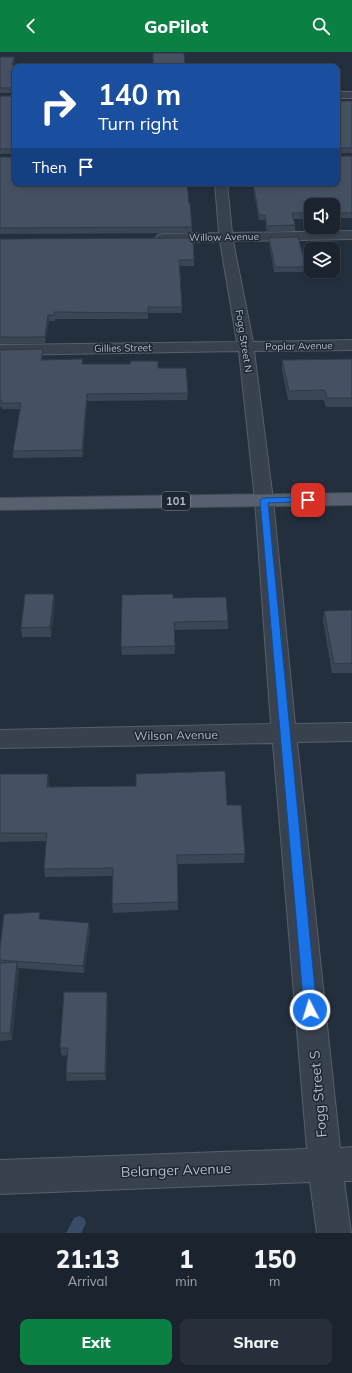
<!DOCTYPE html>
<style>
:root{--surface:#1b232e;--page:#282f3a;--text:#f1f3f6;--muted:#a0a4aa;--line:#39404a;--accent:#0b8043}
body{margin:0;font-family:Mulish,sans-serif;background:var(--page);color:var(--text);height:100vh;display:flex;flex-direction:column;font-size:15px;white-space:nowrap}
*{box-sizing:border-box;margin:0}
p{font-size:13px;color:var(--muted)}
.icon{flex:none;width:22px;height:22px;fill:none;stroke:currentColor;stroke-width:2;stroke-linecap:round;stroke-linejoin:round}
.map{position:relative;height:1181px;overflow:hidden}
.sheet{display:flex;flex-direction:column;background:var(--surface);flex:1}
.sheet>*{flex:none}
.top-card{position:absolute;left:12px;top:12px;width:328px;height:122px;border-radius:8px;box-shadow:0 2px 6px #0003,0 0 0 1px var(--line);background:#1a4fa0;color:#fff;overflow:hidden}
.buttons{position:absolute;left:304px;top:146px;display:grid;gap:8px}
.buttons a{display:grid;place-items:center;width:36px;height:36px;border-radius:8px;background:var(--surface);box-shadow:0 2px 6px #0003,0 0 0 1px var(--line);font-size:20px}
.pin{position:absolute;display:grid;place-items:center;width:34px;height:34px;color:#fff;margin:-17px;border-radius:8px;box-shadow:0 2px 6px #0006}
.me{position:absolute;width:44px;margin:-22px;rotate:355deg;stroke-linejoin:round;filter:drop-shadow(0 0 3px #0008)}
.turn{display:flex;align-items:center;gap:14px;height:84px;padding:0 20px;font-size:18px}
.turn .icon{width:52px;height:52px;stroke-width:2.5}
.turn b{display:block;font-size:28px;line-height:34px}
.then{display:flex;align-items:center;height:38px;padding:0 20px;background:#0003;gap:8px;font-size:15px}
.eta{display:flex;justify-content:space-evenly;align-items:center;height:68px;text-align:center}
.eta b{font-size:24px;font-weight:800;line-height:28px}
.primary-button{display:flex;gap:8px;margin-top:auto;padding:8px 20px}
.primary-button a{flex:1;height:46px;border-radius:8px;background:var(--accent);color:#fff;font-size:16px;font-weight:800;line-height:46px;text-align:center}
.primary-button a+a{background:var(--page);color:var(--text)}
header{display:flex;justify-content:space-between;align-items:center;height:52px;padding:0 20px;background:var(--accent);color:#fff;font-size:18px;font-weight:800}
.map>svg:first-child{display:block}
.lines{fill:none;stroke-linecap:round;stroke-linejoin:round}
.stream{fill:#394c67;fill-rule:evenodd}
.minor-casing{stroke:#565f6c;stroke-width:2}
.primary-casing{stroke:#414a57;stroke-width:2}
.minor{fill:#38414e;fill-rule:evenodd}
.primary{fill:#56606e;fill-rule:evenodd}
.wall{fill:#3b4654}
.shaded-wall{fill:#303945}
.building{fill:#455162;stroke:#303945}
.route{fill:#1a73e8;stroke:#114b97}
.labels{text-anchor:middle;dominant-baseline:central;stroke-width:3;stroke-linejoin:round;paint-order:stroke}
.far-street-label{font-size:10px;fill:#b4bcc9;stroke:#1d2633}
.shield{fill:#1d2633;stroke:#878f9c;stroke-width:1}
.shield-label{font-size:11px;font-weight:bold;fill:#b4bcc9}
.street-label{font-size:12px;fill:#b4bcc9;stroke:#1d2633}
.near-street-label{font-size:14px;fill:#b4bcc9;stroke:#1d2633}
</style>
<header><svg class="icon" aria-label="back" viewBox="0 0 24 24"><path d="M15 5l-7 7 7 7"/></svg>GoPilot<svg class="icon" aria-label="search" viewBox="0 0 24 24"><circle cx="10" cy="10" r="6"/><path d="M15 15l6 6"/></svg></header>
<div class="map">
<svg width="352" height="1181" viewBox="0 0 352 1181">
<rect width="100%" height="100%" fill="#242f3e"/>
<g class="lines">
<path class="stream" d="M79,1164l5,2 2,5 -5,10h-15l8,-15z"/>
<defs>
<path id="minor" d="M337,40h15v6h-15z
M215,131h12l5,50 120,-2v8l-119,2 20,101 99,-2v10l-98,1 19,149 22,224 57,-1v18l-55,1 43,406 12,-1v34h-8l7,52h-34l-7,-51 -310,12v-34l307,-11 -34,-406 -273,5v-18l271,-6 -16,-224 -16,-149 -239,4v-10l237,-3 -17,-101 -57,1 -5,-1 -2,-3 2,-3 5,-1 56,-1z"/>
<path id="primary" d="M352,441v12l-352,5v-12z"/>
</defs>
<use href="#minor" class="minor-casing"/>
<use href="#primary" class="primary-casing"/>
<use href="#minor" class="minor"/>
<use href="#primary" class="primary"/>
</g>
<path class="wall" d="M0,5h14l1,5 -1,3h26v2h-25v26h-15z
M0,44h15v58h-15z
M337,49h15v52h-15z
M352,104v62h-19v-13h-22v14h-18l2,6v6l-28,1 -2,-12h-6l-7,-37h85z
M0,105l189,46 3,24v6l-192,1z
M269,186l37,29 -1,5h-31l-5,-29z
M0,187l194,21v6h-14l2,47h-34v6h-93v2h-6l-4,22 -45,1z
M0,298l43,6v4l40,4 75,4 30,25 -1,7 -100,1 -4,56 -70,1v-7l7,-42h-18v-2h-2z
M352,307v48h-26l-2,-7h-36l-6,-31v-9z
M173,546l55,23v8l-54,1 1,24 -53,1 -1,-8z
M55,551l-4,34h-29l-1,-9z
M352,558v63h-20l-9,-53 1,-9z
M0,722l49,8v5l178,18 18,49 -1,9 -66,1v46l-65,3 -1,-9 1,-28 -68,1 -1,-8 2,-28 -46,1z
M41,868l49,10 -6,43 -66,-5 1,3 -7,69 -12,1v-93z
M108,948l-2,80 -39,1 -1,-8 1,-18 -5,1 -2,-8z"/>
<path class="shaded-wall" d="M14,5l1,5 -3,8v-5z
M48,263l1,6 -4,22v-6z
M43,297v7l-1,11 -1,-7z
M87,342v7l-4,56 -1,-7z
M54,542l1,9 -4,34 -1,-10z
M48,722l1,8 -1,13 -1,-8z
M89,871l1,7 -6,43 -1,-7z
M17,910l2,9 -7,69 -2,-7z
M107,940l1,8 -2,80 -1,-7z"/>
<path class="building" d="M153,1h31l1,14h-92v-2l60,-1z
M0,5h14l-2,8h28v2h-25v21h-15z
M0,44h15v53h-15z
M337,49h15v47h-15z
M337,104h15v57h-19v-8h-22v8h-19l3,12 -28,1 -2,-11h-6l-6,-32h84z
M0,105h15v26h172l2,20h1l2,24 -192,1z
M298,185l8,30h-31l-6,-29z
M193,186l1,22h-15l3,47h-34v6l-94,-1v3h-6l-3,22h-45v-98z
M43,297l-2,11 42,-1 -1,5h48l1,-3h27v7h28l2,25 -101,1 -5,56 -69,1 8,-48h-20l1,-3h-2v-50z
M352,307v39h-25l-2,-8 -36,1 -7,-31z
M25,542h29l-4,33 -29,1z
M173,542v4l53,-1 2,24 -54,1 1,24 -54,1 1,-52z
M352,558v53l-18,1 -10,-53z
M225,719l2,34h14l4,49 -68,1 1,47 -66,2 1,-36 -69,1 3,-36h-47v-59h48l-1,13 89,-1v-12z
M40,860l-1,7 50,4 -6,43 -83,-6v-12l4,-34z
M17,910l-7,71h-10v-70z
M64,940h43l-2,81h-39l2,-25h-8z"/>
<path class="route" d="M308,445l3,1v3l-43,2 49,507 -2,4 -5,2 -4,-2 -2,-4 -44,-510 4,-2z"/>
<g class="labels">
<g class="far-street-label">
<text transform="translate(224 185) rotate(-1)">Willow Avenue</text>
<text transform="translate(244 289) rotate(81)">Fogg Street N</text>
<text transform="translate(299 294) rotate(-1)">Poplar Avenue</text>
<text transform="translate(123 296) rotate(-1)">Gillies Street</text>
</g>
<rect class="shield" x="162" y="440" width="28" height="18" rx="3"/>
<g class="shield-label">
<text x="176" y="449">101</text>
</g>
<g class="street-label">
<text transform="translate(176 683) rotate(-1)">Wilson Avenue</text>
</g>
<g class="near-street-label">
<text transform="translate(318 1042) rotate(-95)">Fogg Street S</text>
<text transform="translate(176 1118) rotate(-2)">Belanger Avenue</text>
</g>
</g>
</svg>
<div class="buttons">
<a><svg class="icon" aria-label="sound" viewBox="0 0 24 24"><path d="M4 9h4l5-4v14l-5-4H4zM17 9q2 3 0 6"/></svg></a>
<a><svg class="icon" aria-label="layers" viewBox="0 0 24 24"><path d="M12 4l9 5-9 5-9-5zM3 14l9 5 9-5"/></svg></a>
</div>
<div class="pin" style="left:308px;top:448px;background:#d93025"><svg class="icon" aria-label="arrive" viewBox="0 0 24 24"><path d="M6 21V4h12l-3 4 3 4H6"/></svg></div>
<svg class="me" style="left:310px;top:958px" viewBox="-20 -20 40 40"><circle r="17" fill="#1a73e8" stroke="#fff" stroke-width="3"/><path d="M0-11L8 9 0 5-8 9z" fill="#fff"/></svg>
<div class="top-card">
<div class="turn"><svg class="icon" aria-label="right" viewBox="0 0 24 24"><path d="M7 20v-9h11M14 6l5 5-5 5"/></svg><div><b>140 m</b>Turn right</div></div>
<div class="then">Then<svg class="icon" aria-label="arrive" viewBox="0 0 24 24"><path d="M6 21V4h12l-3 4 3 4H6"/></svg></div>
</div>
</div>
<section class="sheet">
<div class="eta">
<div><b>21:13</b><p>Arrival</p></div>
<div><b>1</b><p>min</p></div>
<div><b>150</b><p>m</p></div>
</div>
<div class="primary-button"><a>Exit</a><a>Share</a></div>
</section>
